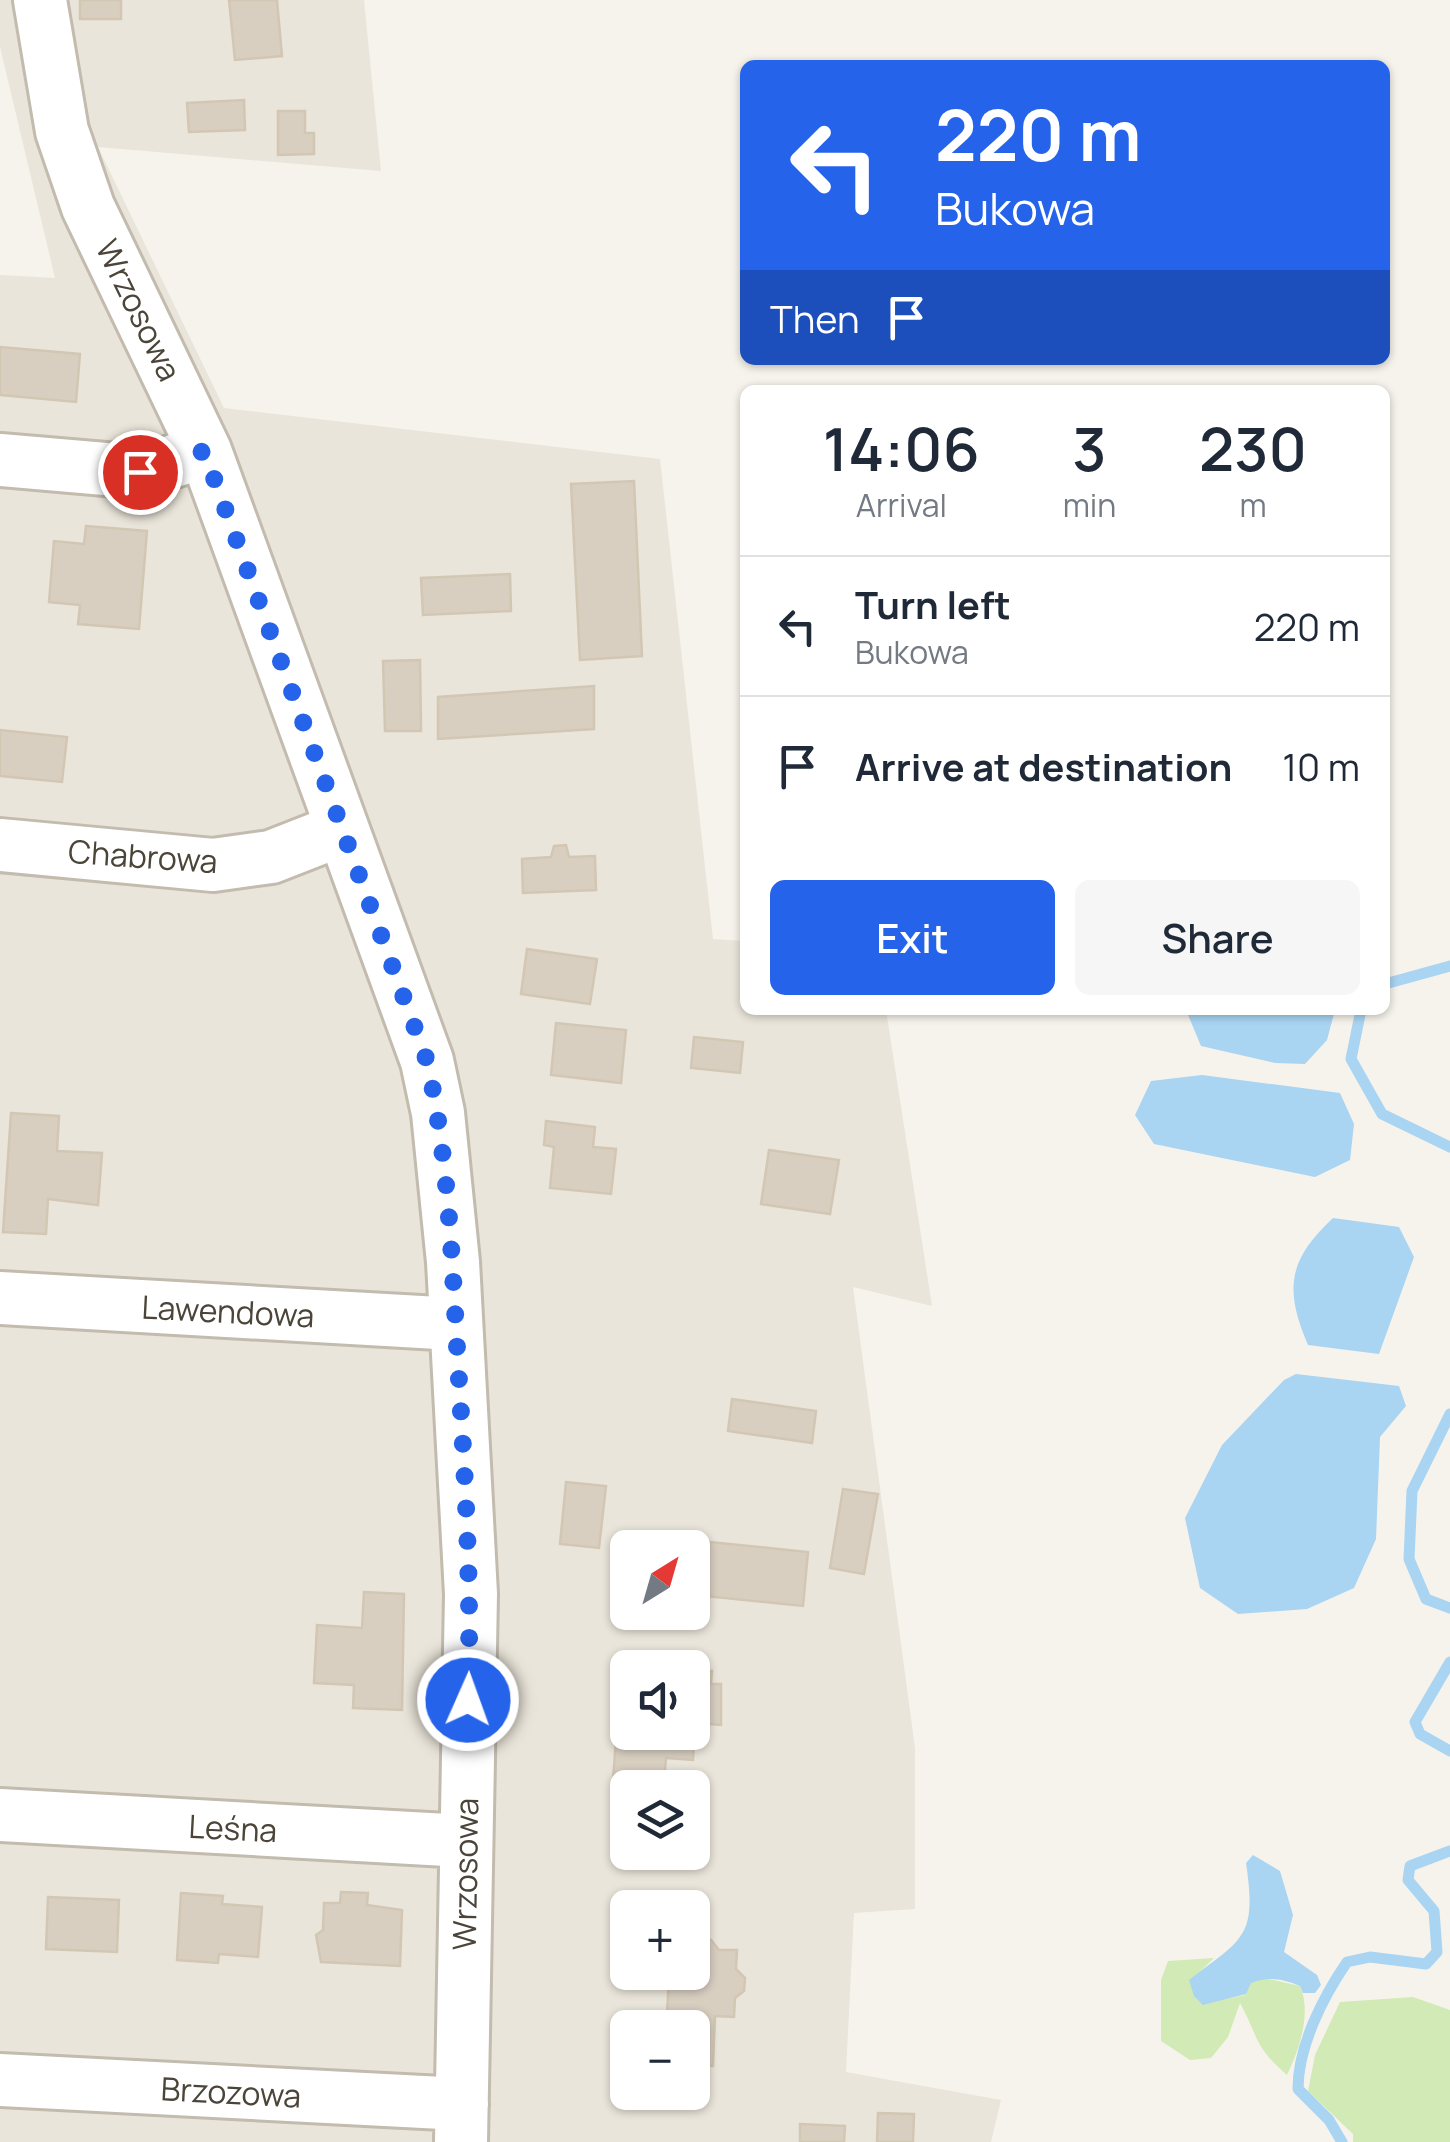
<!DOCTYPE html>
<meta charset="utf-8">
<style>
:root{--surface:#fff;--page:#f6f6f7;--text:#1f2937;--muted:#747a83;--line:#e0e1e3;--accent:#2563eb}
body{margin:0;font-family:Manrope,sans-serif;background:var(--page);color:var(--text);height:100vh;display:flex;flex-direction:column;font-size:38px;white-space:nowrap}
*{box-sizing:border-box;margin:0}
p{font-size:32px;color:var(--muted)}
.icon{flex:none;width:55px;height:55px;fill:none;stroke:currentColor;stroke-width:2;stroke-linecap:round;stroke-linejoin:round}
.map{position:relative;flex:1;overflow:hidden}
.side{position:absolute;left:740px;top:385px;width:650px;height:630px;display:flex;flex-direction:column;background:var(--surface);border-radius:15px;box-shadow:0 2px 8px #0004}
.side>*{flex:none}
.hud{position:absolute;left:740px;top:60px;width:650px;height:305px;border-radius:15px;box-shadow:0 2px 8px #0004;background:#2563eb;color:#fff;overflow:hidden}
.needle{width:65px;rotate:37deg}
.buttons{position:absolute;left:610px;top:1530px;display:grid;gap:20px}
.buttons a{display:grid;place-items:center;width:100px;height:100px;border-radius:15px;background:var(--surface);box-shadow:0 2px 8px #0004;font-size:50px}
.pin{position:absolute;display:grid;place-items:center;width:85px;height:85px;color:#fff;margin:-42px;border:5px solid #fff;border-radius:50%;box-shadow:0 2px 10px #0007}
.me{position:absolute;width:110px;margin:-55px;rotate:2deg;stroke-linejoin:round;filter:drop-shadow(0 0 8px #0008)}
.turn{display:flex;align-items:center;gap:35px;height:210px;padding:0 30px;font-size:45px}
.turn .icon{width:130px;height:130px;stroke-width:2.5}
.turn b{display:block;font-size:70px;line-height:85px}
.then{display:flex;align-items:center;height:95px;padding:0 30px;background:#0003;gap:20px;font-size:38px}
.eta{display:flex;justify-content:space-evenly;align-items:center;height:170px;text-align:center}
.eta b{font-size:60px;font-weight:600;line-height:70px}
.action{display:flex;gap:20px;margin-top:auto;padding:20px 30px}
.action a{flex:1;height:115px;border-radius:15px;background:var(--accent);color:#fff;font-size:40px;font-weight:600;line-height:115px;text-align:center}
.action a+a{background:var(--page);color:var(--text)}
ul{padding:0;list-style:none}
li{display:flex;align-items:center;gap:30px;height:140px;padding:0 30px;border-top:2px solid var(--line)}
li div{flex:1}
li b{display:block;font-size:38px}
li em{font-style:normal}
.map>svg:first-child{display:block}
.residential{fill:#eae5da;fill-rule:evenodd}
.green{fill:#d2eab5}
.water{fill:#a9d4f2}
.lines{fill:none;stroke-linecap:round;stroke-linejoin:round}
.stream{stroke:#a9d4f2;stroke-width:11}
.building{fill:#d8cfc1;stroke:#d3c7b4;stroke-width:2.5}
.minor-casing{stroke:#c2bbae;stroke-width:58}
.minor{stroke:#fff;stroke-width:52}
.route{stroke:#2563eb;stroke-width:18;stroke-dasharray:0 32.4}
.labels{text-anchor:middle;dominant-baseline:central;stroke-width:10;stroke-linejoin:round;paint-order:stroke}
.street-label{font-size:32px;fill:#4b4439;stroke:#fff}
</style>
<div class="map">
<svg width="1450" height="2142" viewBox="0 0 1450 2142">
<rect width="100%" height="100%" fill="#f6f3ec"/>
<path class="residential" d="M0,0h364l17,171 -283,-24 126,261 436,51 53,480 32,2v69h141l46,296 -79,-19 62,461v161l-61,4 -8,159 155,28 -10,42h-991v-1867l55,3 -55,-231zM628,1548h64v64h-64zM628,1668h64v64h-64zM628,1788h64v64h-64zM628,1908h64v64h-64zM628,2028h64v64h-64z"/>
<path class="green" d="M1214,1958l-24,23 13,23 42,-9 6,-13 13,-4 36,8c12,27 -1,64 -13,89 -34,-30 -27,-35 -47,-72l-12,34 -17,21 -21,2 -29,-19v-61l7,-19z
M1413,1997l37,13v132h-97v-8l-45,-43 7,-36 25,-53z"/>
<path class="water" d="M1186,1010h149l-8,30 -22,24 -30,-1 -74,-17z
M1202,1075l138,18 14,31 -4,36 -35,17 -161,-33 -19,-29 16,-34z
M1333,1218l66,9 15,30 -35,97 -71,-9c-24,-56 -20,-85 25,-127z
M1296,1374l103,12 7,20 -26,31 -4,102 -22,49 -47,21 -69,5 -38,-26 -15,-70 37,-73 62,-65z
M1253,1855l27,16 13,44 -9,37 33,23 4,10 -6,8h-12l-3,-7c-17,-7 -32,-10 -49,-3l-5,11 -43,11 -9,-9 -5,-16c55,-42 68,-43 57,-117z"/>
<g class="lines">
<path class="stream" d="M1385,984l65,-18
M1361,1010l-10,49 31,55 68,33
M1450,1414l-38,77 -3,68 17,40 24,9
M1450,1662l-35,60 5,12 30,17
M1342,2142l-13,-22 -31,-31c0,-43 25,-92 49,-127l23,-5 56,7 11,-12 -3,-41 -26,-31 2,-14 40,-15"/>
</g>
<path class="building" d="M80,0h41v19h-41z
M229,0h48l5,56 -47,4z
M244,100l1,30 -56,2 -2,-29z
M278,111h27v22h9v21l-36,1z
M0,347l80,7 -4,48 -76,-7z
M634,481l8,175 -62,4 -9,-176z
M86,526l61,5 -8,98 -61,-5 2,-19 -31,-3 5,-61 30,3z
M510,574l1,37 -88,4 -2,-37z
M420,660l1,71h-36l-2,-70z
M594,686v43l-156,10v-42z
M0,730l67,7 -5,45 -62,-6z
M566,845l3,12 26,-1 1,34 -73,3 -1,-34 29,-2 3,-11z
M527,949l70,10 -7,45 -69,-10z
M556,1023l70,7 -5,53 -70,-8z
M694,1037l49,5 -3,31 -49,-5z
M11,1113l48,3 -2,35 45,2 -4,52 -50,-6 -2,35 -43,-2z
M546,1121l49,6 -2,20 23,2 -5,45 -61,-6 4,-41 -10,-2z
M769,1150l70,10 -9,54 -69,-10z
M732,1399l84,12 -4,32 -84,-12z
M566,1482l40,4 -7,62 -39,-4z
M843,1489l35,5 -14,80 -34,-6z
M710,1542l98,10 -5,54 -99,-10z
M364,1592l40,2 -2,116 -49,-2 1,-23 -40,-2 3,-58 45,3z
M692,1670l20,1 -1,13h10v41l-26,-2 -2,37 -27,-2 -2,25 -51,-3 3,-41 25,1 1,-8h50z
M341,1892l27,1 -1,12 35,5 -2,56 -79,-4 -5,-27 7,-5 1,-27h16z
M181,1893l42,3 -1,8 40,3 -4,50 -39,-3 -1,9 -41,-3z
M48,1897l71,3 -2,52 -71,-3z
M698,1939l13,1 8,10h18l-1,19 9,9 -1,13 -9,7 -1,19 -19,-1 -2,50 -21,-1v-37h-16v-14h-9l2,-37 23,-5v-27z
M878,2113l36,1 -1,28h-36z
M800,2124l45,2 -1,16h-44z"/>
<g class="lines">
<defs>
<path id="minor" d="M40,0l22,131 26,76 117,244 222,610 11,52 15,149 18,332 -10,548
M0,460l140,12 65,-21
M0,845l213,20 58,-8 69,-27
M0,1298l456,26
M0,1815l465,26
M0,2080l462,24"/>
</defs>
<use href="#minor" class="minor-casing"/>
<use href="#minor" class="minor"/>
</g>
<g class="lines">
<path class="route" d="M140,472l64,-21 223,610c22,99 25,202 31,303 7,112 14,224 10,336"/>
</g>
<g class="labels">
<g class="street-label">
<text transform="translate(139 310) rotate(64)">Wrzosowa</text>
<text transform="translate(143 856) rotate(4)">Chabrowa</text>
<text transform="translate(228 1311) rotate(3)">Lawendowa</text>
<text transform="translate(233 1828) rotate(3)">Leśna</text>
<text transform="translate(465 1874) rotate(-89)">Wrzosowa</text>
<text transform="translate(231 2092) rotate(3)">Brzozowa</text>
</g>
</g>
</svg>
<div class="buttons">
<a><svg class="needle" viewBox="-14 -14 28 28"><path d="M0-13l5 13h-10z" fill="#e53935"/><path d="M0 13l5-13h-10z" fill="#747a83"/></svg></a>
<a><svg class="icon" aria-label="sound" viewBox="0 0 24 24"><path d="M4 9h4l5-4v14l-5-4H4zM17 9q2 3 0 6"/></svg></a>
<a><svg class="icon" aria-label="layers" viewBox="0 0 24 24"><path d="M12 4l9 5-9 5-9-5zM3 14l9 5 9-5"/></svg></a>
<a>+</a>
<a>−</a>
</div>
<div class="pin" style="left:140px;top:472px;background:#d93025"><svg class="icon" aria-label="arrive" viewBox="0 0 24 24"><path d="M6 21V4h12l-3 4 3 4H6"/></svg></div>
<svg class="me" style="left:468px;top:1700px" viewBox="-20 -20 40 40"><circle r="17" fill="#2563eb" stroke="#fff" stroke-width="3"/><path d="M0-11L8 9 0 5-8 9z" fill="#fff"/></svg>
<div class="hud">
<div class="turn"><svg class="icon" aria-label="left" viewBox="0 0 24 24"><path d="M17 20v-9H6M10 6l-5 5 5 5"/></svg><div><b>220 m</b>Bukowa</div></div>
<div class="then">Then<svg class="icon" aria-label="arrive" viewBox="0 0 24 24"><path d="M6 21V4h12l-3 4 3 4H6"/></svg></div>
</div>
<section class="side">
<div class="eta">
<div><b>14:06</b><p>Arrival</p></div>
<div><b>3</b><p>min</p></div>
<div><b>230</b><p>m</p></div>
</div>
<ul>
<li><svg class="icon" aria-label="left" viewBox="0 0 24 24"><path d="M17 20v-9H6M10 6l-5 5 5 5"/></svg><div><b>Turn left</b><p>Bukowa</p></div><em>220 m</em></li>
<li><svg class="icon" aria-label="arrive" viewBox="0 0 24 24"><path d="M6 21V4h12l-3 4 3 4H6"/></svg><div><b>Arrive at destination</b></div><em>10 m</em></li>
</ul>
<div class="action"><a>Exit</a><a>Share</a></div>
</section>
</div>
